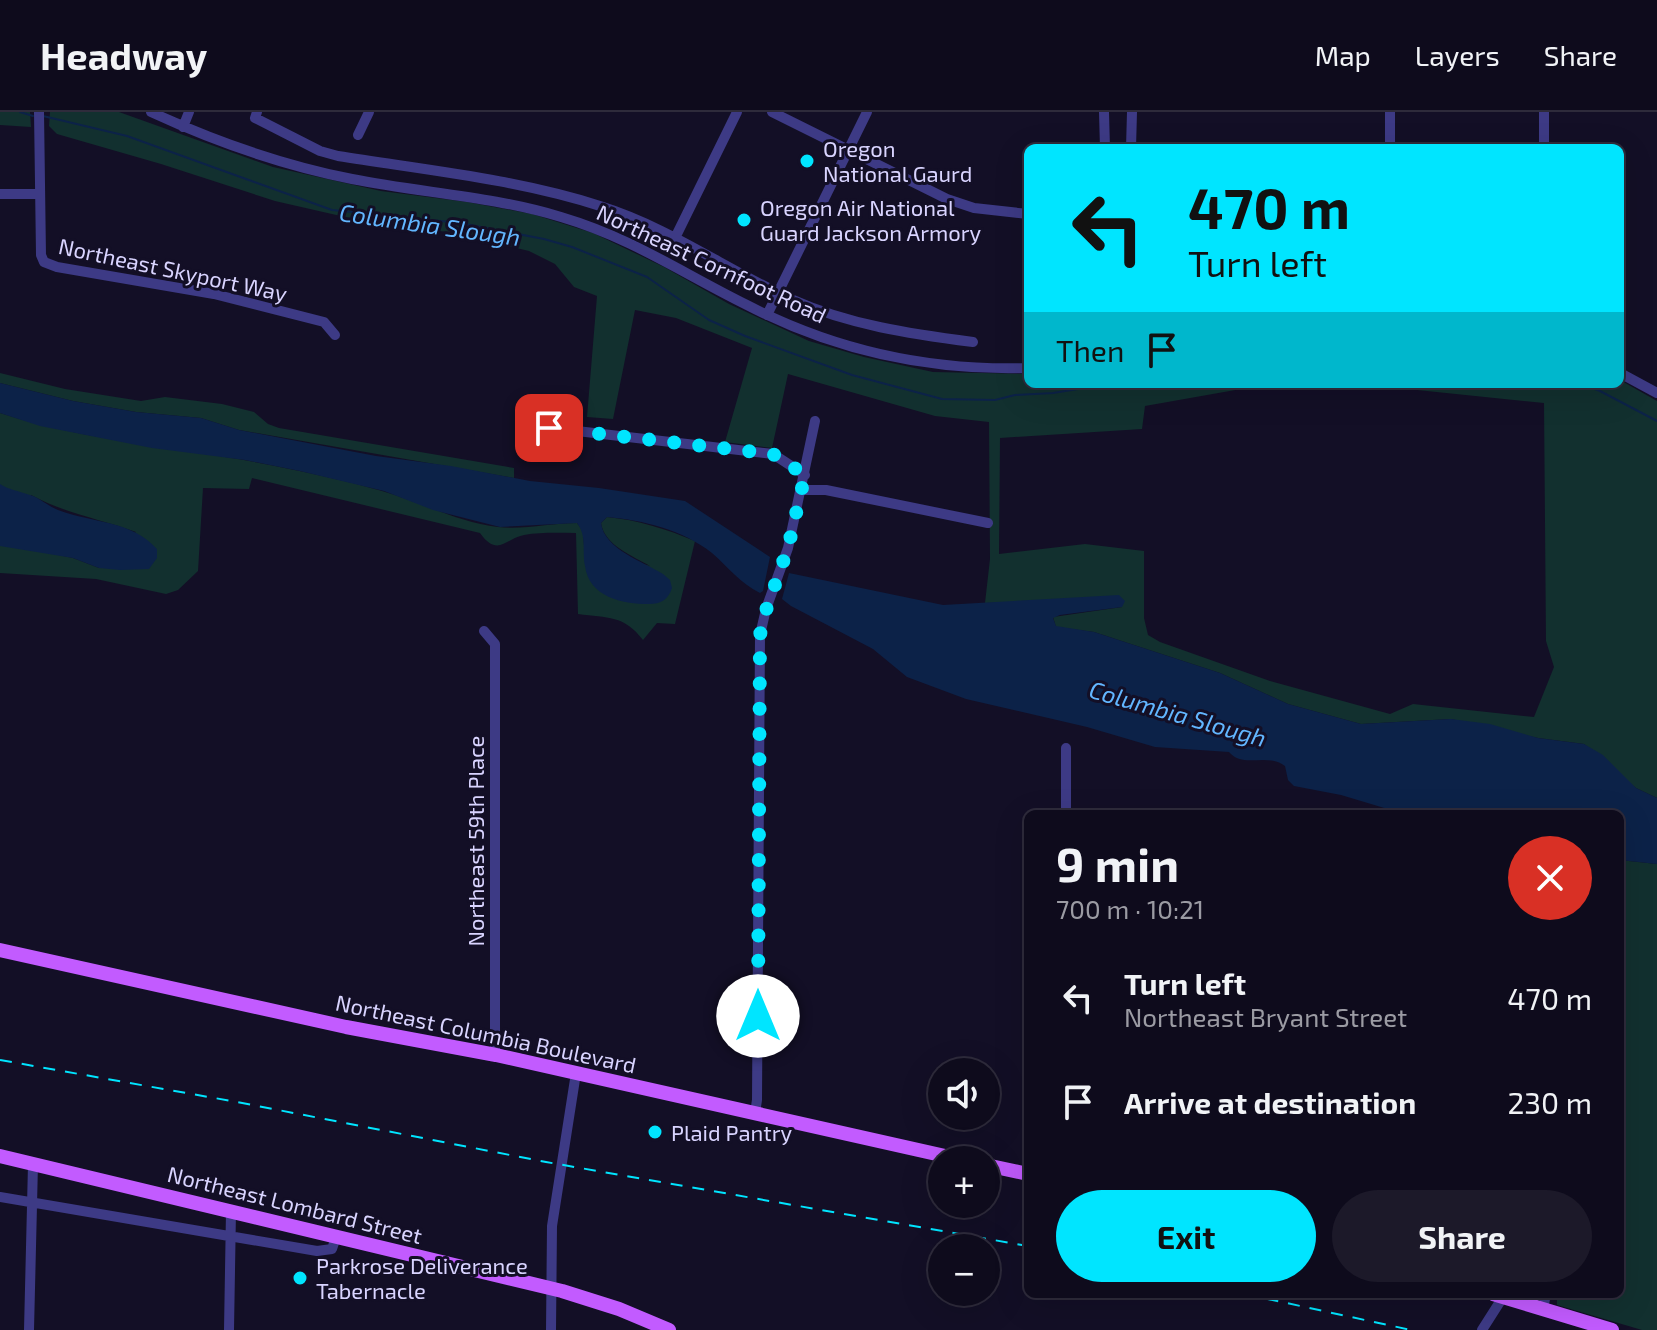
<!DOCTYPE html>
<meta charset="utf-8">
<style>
:root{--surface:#0e0b1c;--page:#1c1929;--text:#f1f3f6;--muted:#9b9ba3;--line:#2e2b3b;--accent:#00e5ff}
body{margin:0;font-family:"Exo 2",sans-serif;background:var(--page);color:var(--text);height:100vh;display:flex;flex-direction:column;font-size:30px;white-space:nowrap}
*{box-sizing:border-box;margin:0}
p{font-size:26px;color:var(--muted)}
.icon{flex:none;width:44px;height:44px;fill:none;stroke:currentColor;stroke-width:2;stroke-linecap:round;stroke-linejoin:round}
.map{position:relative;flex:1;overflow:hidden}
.details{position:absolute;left:1024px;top:698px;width:600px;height:488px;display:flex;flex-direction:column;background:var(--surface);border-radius:12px;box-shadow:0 8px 32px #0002,0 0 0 2px var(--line)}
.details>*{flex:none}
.banner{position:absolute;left:1024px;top:32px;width:600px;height:244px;border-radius:12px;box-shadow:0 8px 32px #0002,0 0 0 2px var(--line);background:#00e5ff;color:#111;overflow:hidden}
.fabs{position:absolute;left:928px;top:946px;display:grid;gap:16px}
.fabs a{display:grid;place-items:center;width:72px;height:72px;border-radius:50%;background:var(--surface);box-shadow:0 8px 32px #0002,0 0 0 2px var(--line);font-size:40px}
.pin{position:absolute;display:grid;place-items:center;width:68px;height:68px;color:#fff;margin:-34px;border-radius:16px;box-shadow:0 4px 12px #0006}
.me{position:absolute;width:88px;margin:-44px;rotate:0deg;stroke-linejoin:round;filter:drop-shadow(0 0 6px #0008)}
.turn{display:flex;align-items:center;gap:28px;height:168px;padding:0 32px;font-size:36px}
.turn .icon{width:104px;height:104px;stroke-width:2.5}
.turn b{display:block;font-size:56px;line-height:68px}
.then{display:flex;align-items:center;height:76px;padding:0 32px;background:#0003;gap:16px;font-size:30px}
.round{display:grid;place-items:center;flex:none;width:84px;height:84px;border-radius:42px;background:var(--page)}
.headline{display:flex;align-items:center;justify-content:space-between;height:136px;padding:0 32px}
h1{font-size:48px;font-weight:700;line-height:60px}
.cta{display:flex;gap:16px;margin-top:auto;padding:16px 32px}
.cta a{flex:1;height:92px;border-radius:48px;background:var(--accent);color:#111;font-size:32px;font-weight:700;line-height:92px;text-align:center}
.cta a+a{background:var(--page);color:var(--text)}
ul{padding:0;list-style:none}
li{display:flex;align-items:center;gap:24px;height:104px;padding:0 32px}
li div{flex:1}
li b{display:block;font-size:30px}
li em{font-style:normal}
header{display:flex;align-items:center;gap:48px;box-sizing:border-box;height:112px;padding:0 40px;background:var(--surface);border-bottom:2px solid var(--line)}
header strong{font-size:38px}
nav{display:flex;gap:44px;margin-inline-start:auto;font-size:28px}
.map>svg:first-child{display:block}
.green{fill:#12302f;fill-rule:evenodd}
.water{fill:#0c2248}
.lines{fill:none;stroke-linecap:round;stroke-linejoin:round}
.stream{stroke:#0c2248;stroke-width:2}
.minor{stroke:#3d3a85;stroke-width:10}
.major{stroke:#c25bff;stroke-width:14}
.rail{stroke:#00e5ff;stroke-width:2;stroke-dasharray:12 10;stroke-linecap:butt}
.route{stroke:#00e5ff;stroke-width:14;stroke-dasharray:0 25.2}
.poi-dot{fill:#00e5ff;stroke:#130f26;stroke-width:3}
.labels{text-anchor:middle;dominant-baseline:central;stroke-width:6;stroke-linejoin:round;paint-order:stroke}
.poi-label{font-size:22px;fill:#d9d4ff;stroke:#130f26;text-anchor:start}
.street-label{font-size:22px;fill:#d9d4ff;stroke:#130f26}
.water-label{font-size:24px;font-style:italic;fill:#62b6ff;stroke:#130f26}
</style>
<header>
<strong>Headway</strong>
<nav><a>Map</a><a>Layers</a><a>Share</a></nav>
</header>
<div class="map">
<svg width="1657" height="1218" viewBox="0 0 1657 1218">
<rect width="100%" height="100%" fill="#130f26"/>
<path class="green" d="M0,0h30l1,15 -31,-2z
M50,0h69l154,55 108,24 86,11 65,12 61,19 71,34 65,37 80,37 55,16 69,15 95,2v10h213v5l-96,17 -3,23 -142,9 -1,116 86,-10 59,7v67l4,17 12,7 110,39 120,33 23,-10 121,13 20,-50 -8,-26 -2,-238 -185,-19h261v-4l37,21v397l-21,-10 -52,-44 -46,-6 -87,-19 -90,5 -73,-20 -68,-31 -126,-41 -38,-5 -3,-10 69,-10 -93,-5 -44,1 5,-44 -1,-137 -54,-6 -147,-42 -16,74 -47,-6 27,-94 -76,-30 -41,-8 -22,109 -26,-2 10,-121 -23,-9 -19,-23 -26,-13 -80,-19 -69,-7 -105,-24 -114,-37 -104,-30 -8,-8z
M0,261l65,16 76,12 24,-4 57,7 32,8 14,12 11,4 235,40v10l-275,-48 -38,-12 -65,-6 -63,-11 -73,-18z
M0,301c89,29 183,34 275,53 36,7 72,15 107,25 39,11 75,31 116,36 26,3 53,-4 79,-4l6,8 1,14 66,21c-17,-10 -46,-21 -49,-43l6,-6c31,3 59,12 88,24l-20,83 -18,-1 -14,17c-19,-25 -35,-22 -65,-26l-2,-81c-17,0 -35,-1 -52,2 -18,3 -26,23 -44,-2l-228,-55 -3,11 -46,-1 -5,83 -20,19 -12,4 -70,-15 -96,-6zM31,383c33,18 69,24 105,37l-37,36 -26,-10 -43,-9z
M1620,748l37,4v466h-15l-85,-25v-11h63z"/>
<path class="water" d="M0,271l73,18 63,11 65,6 38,12 137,26 75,10 79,15 69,7 86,13 85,56 -7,34 -3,2c-20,-10 -32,-26 -48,-40 -29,-23 -69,-33 -105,-36l-6,6c3,26 43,39 62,51l7,6 2,8c-4,12 -11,16 -23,16 -27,0 -60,-7 -64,-38 -3,-16 2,-30 -8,-43l-77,4 -67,-17 -49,-19 -84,-20 -55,-11 -93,-12 -112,-22 -40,-13z
M0,372c9,6 19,7 30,11 10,3 18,11 28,15 34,13 73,10 99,39v9l-8,11 -29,1 -21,-2 -26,-10 -73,-12z
M789,461l154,32 176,-10 6,6 -3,6 -62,8 -7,3 3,8 38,6 126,41 68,31 73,20 90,-5 39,5 48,14 46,6 19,11 33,33 21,10v66l-37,-4v-46l-219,-1 -60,-18 -47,-9 -6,-6 -3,-14c-18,-14 -42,3 -56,-14l-74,-5 -68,-20 -121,-28 -59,-22 -34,-28 -82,-43 -9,-7z"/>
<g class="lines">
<path class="stream" d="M20,0l13,4
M43,4l84,20 205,74 128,13 84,16 28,8 75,30 62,43 36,16 107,39 90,24 53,1 20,-5 38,-2 56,-9
M1582,272l18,7 57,30"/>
<path class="minor" d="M39,0l2,143 3,7 13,5 157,27 110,28 11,13
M151,0c65,30 131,53 201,67 70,14 140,17 209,38 71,21 121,56 186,88 87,45 183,66 281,63
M257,0l-2,6 65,33 18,5c87,14 178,23 262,50 68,21 127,64 191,93 58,26 120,35 182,43
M772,0l175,87 27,9 54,6
M1104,0l1,36
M183,15l6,-15
M358,23l11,-23
M1131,36l1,-36
M1390,36v-36
M1544,36v-36
M0,82h40
M675,126l62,-126
M767,203l100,-203
M1620,261l37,20
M526,313l247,29 32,21
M801,378h25l162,33
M484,519l11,13v411
M1066,702v-66
M755,1001l2,-13 3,-465 6,-26 22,-61 27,-127
M0,1085l317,54 15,-2 4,-12
M1543,1197l3,-15
M29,1218l4,-166
M229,1218l2,-119
M551,1218l1,-104 24,-153
M1482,1218l21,-33"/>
<path class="major" d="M0,838l346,77 150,28 467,105
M0,1044l562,135 57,18 50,21
M986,1053l42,9
M1493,1182l119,36"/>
<path class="rail" d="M0,948l237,42 309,60 482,84
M1245,1182l166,36"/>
</g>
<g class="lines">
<path class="route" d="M549,316l224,26 32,21 -17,73 -24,68 -4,19 -2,381"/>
</g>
<g class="poi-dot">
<circle cx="807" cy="49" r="8"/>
<circle cx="744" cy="108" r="8"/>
<circle cx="655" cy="1020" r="8"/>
<circle cx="300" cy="1166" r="8"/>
</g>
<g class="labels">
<g class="poi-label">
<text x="823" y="36">Oregon<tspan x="823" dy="25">National Gaurd</tspan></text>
<text x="760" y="95">Oregon Air National<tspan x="760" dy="25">Guard Jackson Armory</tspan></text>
<text x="671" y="1020">Plaid Pantry</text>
<text x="316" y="1153">Parkrose Deliverance<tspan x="316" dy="25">Tabernacle</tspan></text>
</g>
<g class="street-label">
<text transform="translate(712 151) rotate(25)">Northeast Cornfoot Road</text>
<text transform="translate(173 157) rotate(12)">Northeast Skyport Way</text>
<text transform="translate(475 729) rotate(-90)">Northeast 59th Place</text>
<text transform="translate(486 921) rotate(12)">Northeast Columbia Boulevard</text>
<text transform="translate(295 1092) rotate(14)">Northeast Lombard Street</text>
</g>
<g class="water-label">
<text transform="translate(430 112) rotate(8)">Columbia Slough</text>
<text transform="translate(1178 601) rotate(16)">Columbia Slough</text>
</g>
</g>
</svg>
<div class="fabs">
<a><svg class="icon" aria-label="sound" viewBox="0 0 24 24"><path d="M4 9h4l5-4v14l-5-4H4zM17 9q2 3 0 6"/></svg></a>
<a>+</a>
<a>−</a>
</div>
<div class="pin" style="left:549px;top:316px;background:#d93025"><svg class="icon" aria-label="arrive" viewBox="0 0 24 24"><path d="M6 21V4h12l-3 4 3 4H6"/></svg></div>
<svg class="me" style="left:758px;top:904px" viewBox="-20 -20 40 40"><circle r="19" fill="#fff"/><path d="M0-13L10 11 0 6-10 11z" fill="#00e5ff"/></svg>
<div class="banner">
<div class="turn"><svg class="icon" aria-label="left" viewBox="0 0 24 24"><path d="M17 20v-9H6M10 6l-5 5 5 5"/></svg><div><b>470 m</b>Turn left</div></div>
<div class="then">Then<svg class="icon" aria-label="arrive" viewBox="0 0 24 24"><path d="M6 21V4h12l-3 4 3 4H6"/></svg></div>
</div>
<section class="details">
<div class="headline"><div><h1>9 min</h1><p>700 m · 10:21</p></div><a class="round" style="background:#d93025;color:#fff"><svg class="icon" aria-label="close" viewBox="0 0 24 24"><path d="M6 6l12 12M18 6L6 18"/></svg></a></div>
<ul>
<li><svg class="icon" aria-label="left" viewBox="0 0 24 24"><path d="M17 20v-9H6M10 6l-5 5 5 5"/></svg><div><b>Turn left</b><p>Northeast Bryant Street</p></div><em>470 m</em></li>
<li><svg class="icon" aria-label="arrive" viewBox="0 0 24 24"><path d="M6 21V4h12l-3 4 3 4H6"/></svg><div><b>Arrive at destination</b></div><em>230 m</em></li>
</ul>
<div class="cta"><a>Exit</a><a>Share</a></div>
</section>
</div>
